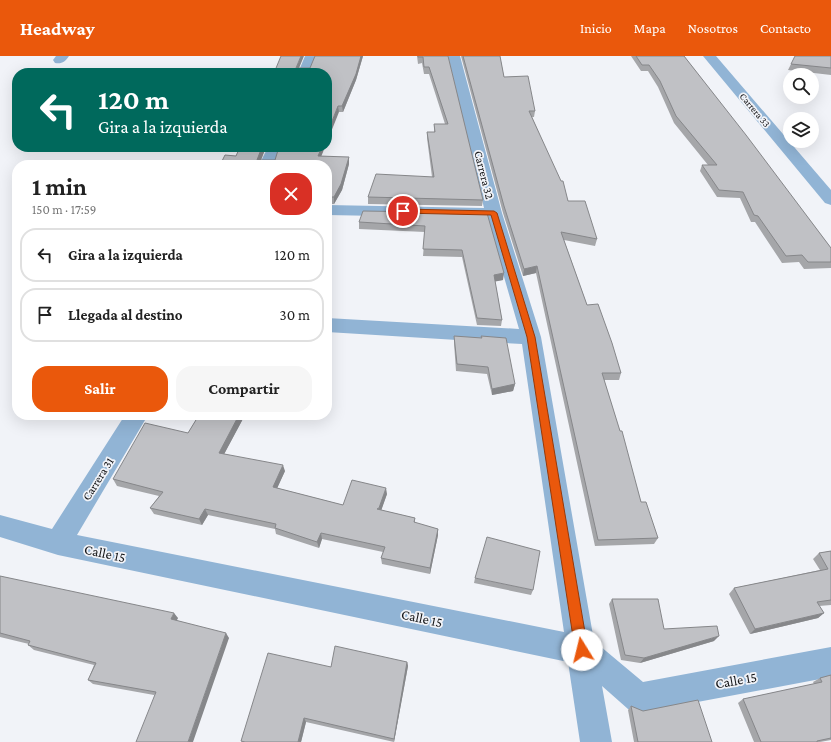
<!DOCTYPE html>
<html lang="es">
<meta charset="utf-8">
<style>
:root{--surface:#fff;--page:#f6f6f6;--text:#222;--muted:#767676;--line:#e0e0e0;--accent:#ea580c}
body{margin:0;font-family:"Crimson Pro",serif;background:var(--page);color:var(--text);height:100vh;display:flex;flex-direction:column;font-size:15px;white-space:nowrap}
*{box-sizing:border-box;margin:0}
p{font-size:13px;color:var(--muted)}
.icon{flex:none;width:22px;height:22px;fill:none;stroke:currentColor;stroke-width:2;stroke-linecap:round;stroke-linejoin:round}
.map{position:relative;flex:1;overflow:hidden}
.drawer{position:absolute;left:12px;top:104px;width:320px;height:260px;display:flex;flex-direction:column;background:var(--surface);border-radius:16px;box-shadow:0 4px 16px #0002}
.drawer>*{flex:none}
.guide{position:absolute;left:12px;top:12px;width:320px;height:84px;border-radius:16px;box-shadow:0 4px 16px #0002;background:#00695c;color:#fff;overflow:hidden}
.fabs{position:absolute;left:783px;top:12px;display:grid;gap:8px}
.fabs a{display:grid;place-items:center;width:36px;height:36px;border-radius:50%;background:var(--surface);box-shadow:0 4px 16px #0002;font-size:20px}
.pin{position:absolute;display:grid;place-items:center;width:34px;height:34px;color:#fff;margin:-17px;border:2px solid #fff;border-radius:50%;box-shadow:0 1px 4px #0007}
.me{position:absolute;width:44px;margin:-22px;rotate:351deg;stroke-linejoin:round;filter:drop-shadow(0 0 3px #0008)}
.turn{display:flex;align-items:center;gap:14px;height:84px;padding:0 20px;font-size:18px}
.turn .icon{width:52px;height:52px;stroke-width:2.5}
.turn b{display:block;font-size:28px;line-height:34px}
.round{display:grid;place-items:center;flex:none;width:42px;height:42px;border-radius:16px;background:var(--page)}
.headline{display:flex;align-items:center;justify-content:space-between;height:68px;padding:0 20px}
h1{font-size:24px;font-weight:700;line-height:30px}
.primary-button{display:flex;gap:8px;margin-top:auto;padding:8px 20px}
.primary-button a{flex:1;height:46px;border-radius:16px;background:var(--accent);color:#fff;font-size:16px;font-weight:700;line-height:46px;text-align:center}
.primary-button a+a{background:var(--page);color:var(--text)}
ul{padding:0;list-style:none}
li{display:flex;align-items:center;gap:12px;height:54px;margin:0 8px 6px;padding:0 12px;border:2px solid var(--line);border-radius:16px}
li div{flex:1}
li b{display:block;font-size:15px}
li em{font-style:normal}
header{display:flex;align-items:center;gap:24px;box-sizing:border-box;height:56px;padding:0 20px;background:var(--accent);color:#fff}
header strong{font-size:19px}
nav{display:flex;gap:22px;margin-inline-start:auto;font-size:14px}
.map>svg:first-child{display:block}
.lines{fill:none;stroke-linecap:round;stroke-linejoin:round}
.street{fill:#91b4d5;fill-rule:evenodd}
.wall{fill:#a5a6a9}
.shaded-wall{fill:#86878a}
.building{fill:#c0c1c5;stroke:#86878a}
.route{fill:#ea580c;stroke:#983908}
.labels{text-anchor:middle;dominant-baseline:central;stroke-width:3.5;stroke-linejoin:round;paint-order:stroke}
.far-street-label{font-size:10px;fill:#131416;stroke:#f1f3f8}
.street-label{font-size:12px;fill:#131416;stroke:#f1f3f8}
.near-street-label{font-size:14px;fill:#131416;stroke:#f1f3f8}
</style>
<header>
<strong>Headway</strong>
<nav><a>Inicio</a><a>Mapa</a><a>Nosotros</a><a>Contacto</a></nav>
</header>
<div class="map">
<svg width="831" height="686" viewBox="0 0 831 686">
<rect width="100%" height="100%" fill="#f1f3f8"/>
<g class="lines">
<path class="street" d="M56,0h13c-4,6 -7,8 -14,7l-2,-3z
M305,0h12l-7,17h-12z
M448,0h12l42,157 39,124 53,304 49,41 188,-35v30l-192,36 -11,-4 -26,-23 10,56h-32l-12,-80 -510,-107 -58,-18v-22l52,14 73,-114h23l-71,120 487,97 -42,-288 -195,-12v-14l192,11 -32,-111 -160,-3v-10l157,3z
M703,0h13l115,134v15l-6,-2z
M268,91h14l-7,18h-16z"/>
</g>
<path class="wall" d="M315,0h48l-7,24 -13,32h-4l-40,-44h11z
M417,0h31l35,144 -1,6 -114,-2v-7l64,-20 -5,-39v-6h7v-8h11l-16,-50h-5l-2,-11 -4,1z
M461,0h39l4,21 31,34 -1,6h-2l36,84 29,38 -2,7 -31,-6 23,65 34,68 -2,7h-15l37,122 17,36 -4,6 -59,2 -59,-273 -13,3 -20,-63z
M631,0h53l147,192v20l-27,1 -5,-7 -17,1 -27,-41h-4l-11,-24 -23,-1 -17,-26 2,-6h6l-34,-42 -16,-36 -10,-16h-7z
M831,0v19l-43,-5 3,-6z
M240,91h26l-5,13h14l47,-4 27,8 -7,26 -8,14h-7v-39h-107l16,-9z
M487,157l16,67 -8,1 7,39 -1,6 -24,-1 -15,-68 -39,-1 2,-24 -66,-3v-7z
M454,280l27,2v-2l34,48 -2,7 -21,4 -5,-21 -31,-3 -2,-28z
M199,359h46l-21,39 61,17 -8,17 66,17 44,-11 -6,16 34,8v5l23,6v6l-8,39 -48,-10 -1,-6 2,-6 -61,-13 -3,9 -43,-14 -1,-5 -67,-14 -6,10 -48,-11 -4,-6 9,-12 -42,-10 -4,-7 75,-46z
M831,495v54l-12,1 5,7 -6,5 -68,16 -21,-40 5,-6 86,-18 -7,-11 6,-6z
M0,520l178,42 -2,2 53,18 -75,57 -61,-11 -5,-4 6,-15 -60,-15 -6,-5 1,-1 -29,-7z
M475,522l58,12 -2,5 -57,-12z
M612,543l52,30 50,12 -74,22 -19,-3 -12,-56z
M407,606l1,4 -14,76 -88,-20 -5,20h-59l-1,-1 90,-74z
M831,619v65l-11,2h-66l-16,-39 5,-4 71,-15 -1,-2 7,-4z
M631,650l81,36h-78l-6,-32z"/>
<path class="shaded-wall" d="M301,0h3l-7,17 -1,-5z
M361,0h2l-7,24 -13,32 -1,-6z
M338,50l1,6 -12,30v-8z
M262,91h4l-7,18 -2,-5z
M322,91h3l-6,15 -1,-6z
M349,101v7l-7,26 -8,14v-7z
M537,210l-1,7 -13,3 1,-7z
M504,217l-1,7 -10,2 1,-7z
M515,328l-2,7 -21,4v-6z
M239,359h6l-24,45 -2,-7z
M283,409l2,6 -10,22 -2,-6z
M386,432l1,6 -7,20 -1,-6z
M205,453l3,6 -6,10 -3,-6z
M438,473v6l-8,39v-6z
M321,477l1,6 -3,9 -2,-6z
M174,557l4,5 -3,6 -4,-5z
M824,557l-6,5 -68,16 5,-5z
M226,577l3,5 -36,104h-5z
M719,580l-5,5 -74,22 4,-5z
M407,606l1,4 -14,76v-3z
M304,662l2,4 -5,20h-3z"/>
<path class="building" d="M281,0h20l-5,12h14l5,-12h46l-5,18 -14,32h-4l-11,28v-61h-53z
M418,0h30l35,144 -115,-3 8,-23 58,3 -7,-45h8l-1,-8h14l-19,-57h-5l-1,-10h-5z
M463,0h37l4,21 24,-1 7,35h-6l32,70h2l5,20h17l12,38 -36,-7 26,73 11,-1 14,39 9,30h-19l18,58h2l19,71h5l12,36 -60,2 -61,-274 -13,3 -20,-63z
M636,0h48l62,79 85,113v14h-23l-6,-7 -16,1 -28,-40 -4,-1 -11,-23 -24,-2 -17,-25h15l-41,-49 -16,-35 -11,-16h-7z
M795,0h36v12l-40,-4z
M240,91h22l-5,13h18l4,-13h43l-4,9 31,1 -8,27 -7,13h-7v-32h-107l5,-10 11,1z
M363,155l124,2 17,60 -10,2 8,45 -25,-2 -15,-68 -39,-1 2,-23 -66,-4z
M454,280l28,2 -1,-2 25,2 9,46 -23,5 -4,-22 -31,-3z
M199,359h40l-20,38 64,12 -10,22 70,18 9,-25 34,8 -7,20 -2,1 38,9 -1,4 24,7 -8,39 -49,-10 4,-11 -64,-14 -4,9 -42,-14 1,-4 -71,-15 -6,10 -49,-11 13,-16 -50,-13 32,-56 43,10z
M487,481l53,14 -7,39 -58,-12z
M831,495v49l-14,2 7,11 -69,16 -21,-41 94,-19 -9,-16z
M0,520l174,37 -3,6 55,14 -38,109h-52l20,-50 -68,-12 8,-17 -68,-18 2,-4 -30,-8z
M612,543h46l6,30 53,-3 2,10 -75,22 -19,-3z
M335,590l72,16 -13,77 -90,-21 -6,24h-53l-4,-1 27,-88 63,14z
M831,619v63l-14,3v1h-56l-18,-43 79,-17 -2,-4z
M698,644l14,42h-74l-7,-36 12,5z"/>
<path class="route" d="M403,153l91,2 3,2 38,124 53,313 -2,5 -4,1 -5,-1 -2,-5 -48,-313 -36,-122 -91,-2 -1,-2z"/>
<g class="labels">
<g class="far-street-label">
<text transform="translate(755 54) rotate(50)">Carrera 33</text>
</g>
<g class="street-label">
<text transform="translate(484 119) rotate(76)">Carrera 32</text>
<text transform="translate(98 423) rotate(-58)">Carrera 31</text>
</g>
<g class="near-street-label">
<text transform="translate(105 497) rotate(12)">Calle 15</text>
<text transform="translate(422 562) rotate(12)">Calle 15</text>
<text transform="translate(736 624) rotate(-10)">Calle 15</text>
</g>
</g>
</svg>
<div class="fabs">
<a><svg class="icon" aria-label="search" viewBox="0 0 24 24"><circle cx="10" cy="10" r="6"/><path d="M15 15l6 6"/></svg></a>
<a><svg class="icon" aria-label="layers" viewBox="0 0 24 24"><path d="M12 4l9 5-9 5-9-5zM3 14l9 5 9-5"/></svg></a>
</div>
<div class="pin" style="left:403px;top:155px;background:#d93025"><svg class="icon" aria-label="arrive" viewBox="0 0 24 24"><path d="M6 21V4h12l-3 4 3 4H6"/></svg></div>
<svg class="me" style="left:582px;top:594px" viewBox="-20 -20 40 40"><circle r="19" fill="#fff"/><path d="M0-13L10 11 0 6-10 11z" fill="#ea580c"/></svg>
<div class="guide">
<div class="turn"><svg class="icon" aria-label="left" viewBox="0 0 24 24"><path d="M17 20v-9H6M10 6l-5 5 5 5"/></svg><div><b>120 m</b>Gira a la izquierda</div></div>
</div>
<section class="drawer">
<div class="headline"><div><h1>1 min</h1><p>150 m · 17:59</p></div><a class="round" style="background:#d93025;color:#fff"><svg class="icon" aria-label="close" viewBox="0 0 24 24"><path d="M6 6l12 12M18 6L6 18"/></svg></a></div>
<ul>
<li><svg class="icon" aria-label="left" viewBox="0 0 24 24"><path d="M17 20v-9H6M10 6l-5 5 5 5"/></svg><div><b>Gira a la izquierda</b></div><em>120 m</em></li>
<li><svg class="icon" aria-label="arrive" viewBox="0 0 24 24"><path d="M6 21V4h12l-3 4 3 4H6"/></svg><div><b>Llegada al destino</b></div><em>30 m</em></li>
</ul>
<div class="primary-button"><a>Salir</a><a>Compartir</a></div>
</section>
</div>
